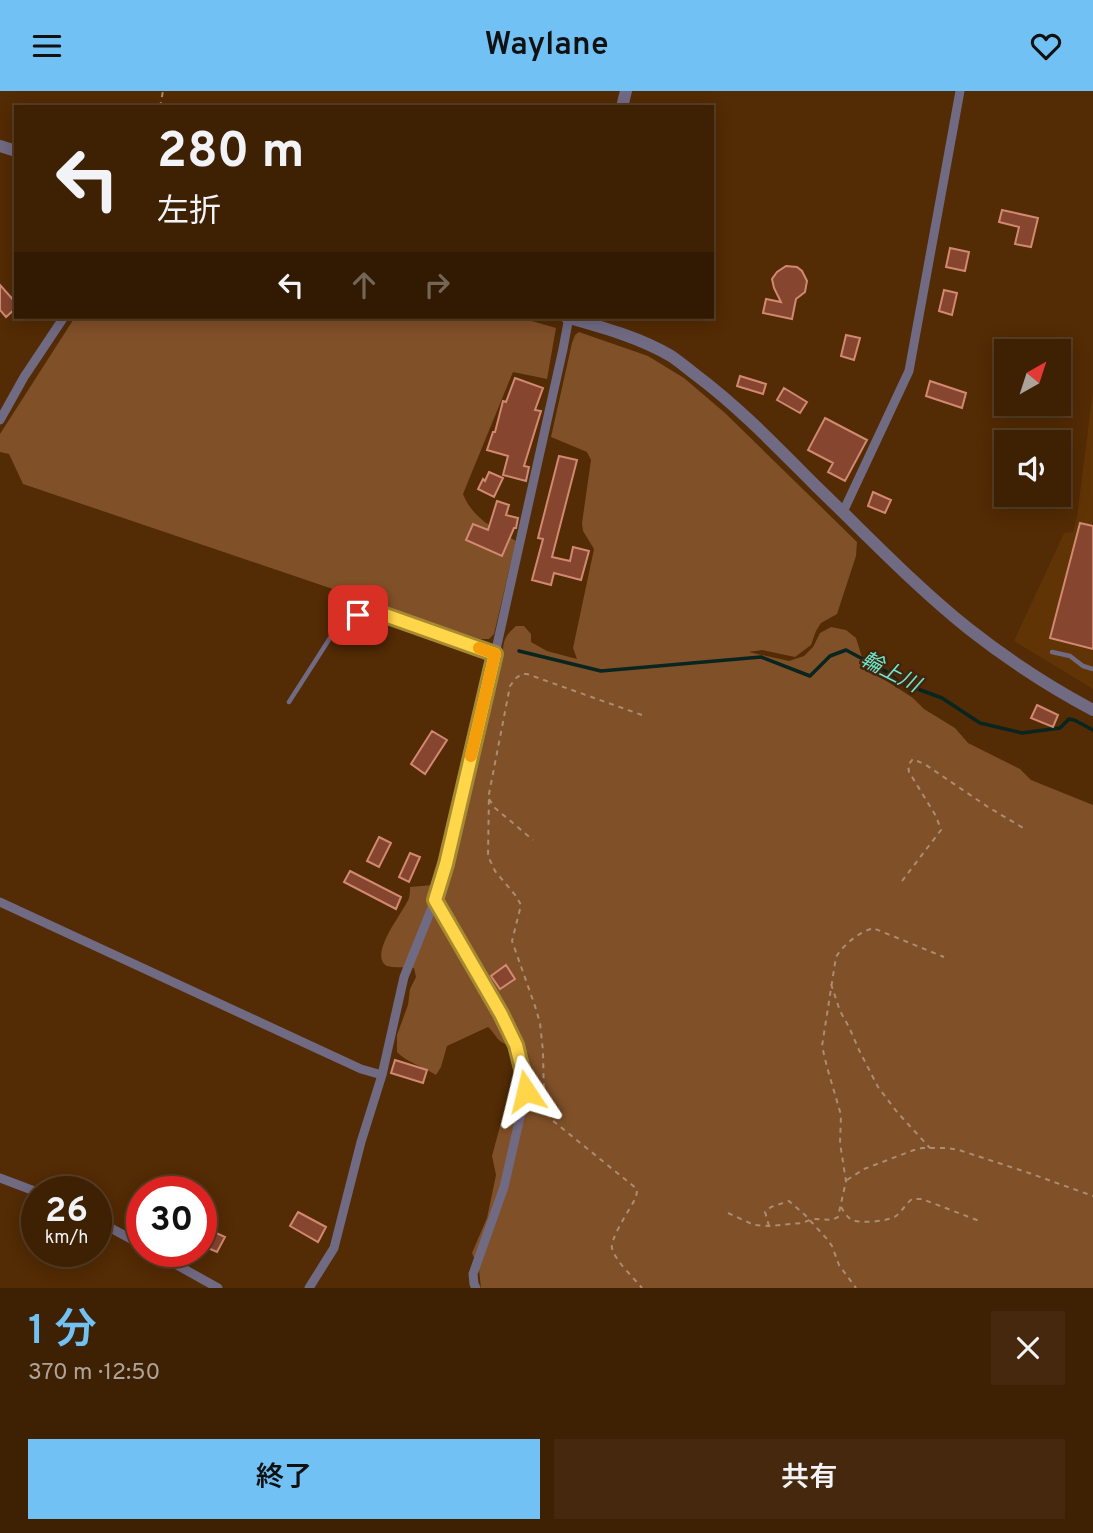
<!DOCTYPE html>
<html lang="ja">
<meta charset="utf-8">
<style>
:root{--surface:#3e2003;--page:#45280d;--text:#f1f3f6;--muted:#ada39a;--line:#573e25;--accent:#71c1f5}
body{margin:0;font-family:Overpass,"Noto Sans JP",sans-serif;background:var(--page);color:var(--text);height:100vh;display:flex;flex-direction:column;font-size:26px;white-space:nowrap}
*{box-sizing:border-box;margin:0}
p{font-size:23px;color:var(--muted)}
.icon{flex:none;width:38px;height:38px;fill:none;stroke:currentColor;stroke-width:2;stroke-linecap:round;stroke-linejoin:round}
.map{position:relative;height:1197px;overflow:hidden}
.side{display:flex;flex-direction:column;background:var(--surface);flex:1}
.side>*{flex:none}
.hud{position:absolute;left:14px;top:14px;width:700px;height:214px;border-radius:0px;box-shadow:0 4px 18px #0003,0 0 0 2px var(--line);background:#3e2003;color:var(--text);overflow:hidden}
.needle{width:46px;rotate:39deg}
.controls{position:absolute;left:994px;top:248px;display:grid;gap:14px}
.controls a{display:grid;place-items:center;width:77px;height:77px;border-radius:0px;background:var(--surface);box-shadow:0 4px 18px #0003,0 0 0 2px var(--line);font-size:35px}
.speed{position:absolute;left:21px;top:1085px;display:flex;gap:14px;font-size:35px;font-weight:700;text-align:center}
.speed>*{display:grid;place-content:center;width:91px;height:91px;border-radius:50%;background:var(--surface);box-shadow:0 4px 18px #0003,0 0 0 2px var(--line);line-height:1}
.speed small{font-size:18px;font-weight:400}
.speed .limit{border:10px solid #d22;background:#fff;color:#111}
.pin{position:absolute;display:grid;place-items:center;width:60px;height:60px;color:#fff;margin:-30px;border-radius:14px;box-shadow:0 4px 10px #0006}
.me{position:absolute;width:77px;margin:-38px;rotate:350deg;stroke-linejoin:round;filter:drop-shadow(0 0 5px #0008)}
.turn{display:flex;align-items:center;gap:24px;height:147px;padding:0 28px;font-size:32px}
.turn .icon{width:91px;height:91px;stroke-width:2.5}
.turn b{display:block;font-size:49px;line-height:60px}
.lanes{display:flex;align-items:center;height:66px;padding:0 28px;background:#0003;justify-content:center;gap:35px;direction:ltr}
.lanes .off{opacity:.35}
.round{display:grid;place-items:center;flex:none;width:74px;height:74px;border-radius:0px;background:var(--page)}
.summary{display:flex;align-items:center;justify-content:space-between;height:119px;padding:0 28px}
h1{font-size:42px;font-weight:600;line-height:52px;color:var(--accent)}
.action{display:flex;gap:14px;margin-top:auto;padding:14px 28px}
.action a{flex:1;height:80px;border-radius:0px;background:var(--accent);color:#111;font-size:28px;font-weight:600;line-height:80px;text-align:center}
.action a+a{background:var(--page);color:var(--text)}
header{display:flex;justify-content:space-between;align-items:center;height:91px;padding:0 28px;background:var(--accent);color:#111;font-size:32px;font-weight:600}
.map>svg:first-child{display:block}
.built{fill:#613406}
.green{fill:#805028}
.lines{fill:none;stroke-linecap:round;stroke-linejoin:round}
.stream{stroke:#092520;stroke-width:3.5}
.building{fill:#86452f;stroke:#d28972;stroke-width:2}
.path{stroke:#ab8d73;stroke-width:2;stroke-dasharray:5 5;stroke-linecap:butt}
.service{stroke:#716a83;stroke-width:4.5}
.minor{stroke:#716a83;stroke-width:9}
.tertiary{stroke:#716a83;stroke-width:12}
.route-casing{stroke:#a68a30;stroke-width:18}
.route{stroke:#ffd54a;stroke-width:12}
.slow{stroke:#f59e0b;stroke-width:12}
.labels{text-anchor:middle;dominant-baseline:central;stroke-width:5;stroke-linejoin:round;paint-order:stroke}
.water-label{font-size:21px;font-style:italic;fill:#6ce8d0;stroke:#42250c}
</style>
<header><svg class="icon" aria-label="menu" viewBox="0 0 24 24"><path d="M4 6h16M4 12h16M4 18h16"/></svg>Waylane<svg class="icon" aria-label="heart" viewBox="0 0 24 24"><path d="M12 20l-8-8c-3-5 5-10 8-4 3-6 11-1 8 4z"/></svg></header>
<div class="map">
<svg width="1093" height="1197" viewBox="0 0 1093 1197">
<rect width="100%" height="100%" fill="#532b04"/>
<path class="built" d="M1093,300v298l-79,-48 50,-108 9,-1 4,-15z"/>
<path class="green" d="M75,226h443l38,11 -9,51 -34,-7 -50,122c10,25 31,34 53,47l-22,93 -5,5h-9l-457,-155 -14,-30 -9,-2v-18z
M579,241l69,24 36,22 41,35 132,129 -1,14 -19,58 -16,9 -5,8 -5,14 -16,12 -33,-7 -13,2 40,9 15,-5 9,-9 7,-14 11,-6 15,3 10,8 9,29 48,31 11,11 31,19 13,15 52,26 11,11 62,25v483h-612l-2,-18 -7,-17 15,-35 9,-43 -4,-19 10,-37 4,-12 7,-7 20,-19 -5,-27 -10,-17 -13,7c-9,-4 -10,-11 -17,-17l-41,19 -6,21 -5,8c-12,-8 -30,-13 -39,-23v-17l11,-30 2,-16 6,-12 -2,-9c-6,-1 -22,0 -27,-2 -20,-11 18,-56 22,-68 1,-4 1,-8 1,-11l33,-3 4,1 53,-233h3c0,-13 4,-18 13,-26h8l7,8v8l16,9 30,8 -4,-11 21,-99 -11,-18 -1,-8 9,-63 -4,-8 -36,-15 21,-94 3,-8z"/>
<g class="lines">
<path class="stream" d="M519,560l82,20 160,-14 49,19 20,-20 16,-6 41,22 12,10 43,16 38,25 42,10 38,-5 9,-9 5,1 19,10"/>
</g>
<path class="building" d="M1002,119l36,8 -7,29 -16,-3 4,-17 -20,-5z
M950,157l19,4 -4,19 -19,-4z
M786,175l11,1 5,4 5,10 -2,11 -9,7 -4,20 -29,-6 3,-14 15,3 -7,-14 -2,-9 5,-7z
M0,194l16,18v5l-10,9 -6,-7z
M944,199l13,3 -5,22 -13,-4z
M846,244l14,3 -6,22 -13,-4z
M740,285l26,8 -3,10 -26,-8z
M515,287l28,10 -8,22 6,1 -17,55 5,1 -3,14 -23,-6 5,-19 -21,-6 6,-18h2l8,-31 3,1z
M930,290l36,12 -4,15 -36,-12z
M784,297l23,14 -7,11 -23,-13z
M825,327l42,22 -22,41 -17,-9 5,-9 -25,-13z
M559,365l18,4 -25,97 18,4 3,-14 16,4 -8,29 -27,-7 -3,12 -19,-5 11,-41 -5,-1z
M489,381l14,6 -9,19 -16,-8 5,-10 2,2z
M873,401l18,8 -6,13 -17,-7z
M497,410l12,4 -3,10 12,3 -2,10h-2l-12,28 -36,-16 7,-16 15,6z
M1080,432l13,3v123l-43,-11z
M1037,614l21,10 -5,12 -22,-9z
M432,640l15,9 -22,34 -14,-10z
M379,746l12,6 -12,24 -12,-6z
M410,762l10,4 -11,25 -10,-5z
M350,780l51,26 -5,12 -52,-27z
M506,874l9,14 -15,10 -9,-13z
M395,969l32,10 -4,13 -32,-10z
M298,1121l28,15 -8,15 -28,-16z
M201,1135l24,11 -8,15 -16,-7z"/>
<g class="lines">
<path class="path" d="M160,16l3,-16
M642,624l-115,-41h-5l-6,4 -6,8 -21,108 -1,62 7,15 21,25 5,9 -9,36 23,65 5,17 3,28 1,51 4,12 4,6 85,69c0,8 -3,12 -7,19 -5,8 -20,33 -18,40 3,13 22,30 30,40
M489,708l6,9 38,32
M902,790l39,-51 -5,-14 -27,-44 -1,-7 5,-6 13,6 62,42 37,22
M831,893l9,27 9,16 10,23 19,37 19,25 33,36
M847,1089l17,-11 50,-19 8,-2h25l12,2 70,23 64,23
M841,1116c3,5 6,10 11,13 9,4 37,1 44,-4 6,-5 10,-12 16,-17h10l60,23
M728,1122l26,12 15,1 33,-3 10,-4 20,1 6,-3 8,-36 -6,-38 1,-28 -14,-48 -5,-21 14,-89c8,-13 22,-24 37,-29l71,29
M769,1135l-4,-14 6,-5 18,-6 16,14 22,24 5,7 7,19 17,23"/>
<path class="service" d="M1052,561l18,4 13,10 10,3
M289,611l50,-78 19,-9h27l110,39"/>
<path class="minor" d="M0,329l24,-43 40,-60
M843,421l66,-141 51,-280
M435,809l66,114 15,31 6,24 4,22 -22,96 -31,87 1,10 2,4
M0,811l361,167 21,6
M0,1087l37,14
M96,1129l46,25
M152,1160l66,37
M309,1197l25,-40 27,-106 21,-67 22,-98 31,-77 10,-36 50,-210 68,-305 6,-32"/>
<path class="tertiary" d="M622,16l4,-16
M0,55l16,5
M566,226c35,10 73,20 105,39 9,6 17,13 25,19 44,33 82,73 121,112 50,48 97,98 152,142 38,30 81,58 124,81"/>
</g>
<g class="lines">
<defs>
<path id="route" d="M358,524h27l110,39 -49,210 -11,36 66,114 15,31 6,24 4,22"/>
</defs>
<use href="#route" class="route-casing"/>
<use href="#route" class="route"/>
<path class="slow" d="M471,665l24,-102 -16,-6"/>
</g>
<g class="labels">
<g class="water-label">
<text transform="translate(890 582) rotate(27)">輪上川</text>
</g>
</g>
</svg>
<div class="controls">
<a><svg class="needle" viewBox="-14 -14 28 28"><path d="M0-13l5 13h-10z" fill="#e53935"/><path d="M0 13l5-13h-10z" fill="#ada39a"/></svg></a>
<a><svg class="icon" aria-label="sound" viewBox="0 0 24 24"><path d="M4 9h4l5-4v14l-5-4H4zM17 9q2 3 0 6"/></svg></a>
</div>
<div class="speed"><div>26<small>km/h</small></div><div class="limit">30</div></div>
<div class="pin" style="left:358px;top:524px;background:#d93025"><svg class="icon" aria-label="arrive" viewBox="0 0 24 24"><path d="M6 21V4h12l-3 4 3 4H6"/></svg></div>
<svg class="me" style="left:526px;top:1000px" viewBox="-20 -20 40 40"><path d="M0-17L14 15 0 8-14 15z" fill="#ffd54a" stroke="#fff" stroke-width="4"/></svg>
<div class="hud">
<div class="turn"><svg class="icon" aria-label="left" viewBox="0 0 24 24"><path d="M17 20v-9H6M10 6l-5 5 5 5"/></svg><div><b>280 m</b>左折</div></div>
<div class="lanes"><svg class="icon" aria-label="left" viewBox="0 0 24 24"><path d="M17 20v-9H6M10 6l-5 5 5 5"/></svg><svg class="icon off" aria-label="ahead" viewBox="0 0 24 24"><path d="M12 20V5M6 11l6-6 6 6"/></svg><svg class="icon off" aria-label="right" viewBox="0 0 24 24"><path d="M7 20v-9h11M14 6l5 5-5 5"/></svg></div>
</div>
</div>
<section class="side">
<div class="summary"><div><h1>1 分</h1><p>370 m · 12:50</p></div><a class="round"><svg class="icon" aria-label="close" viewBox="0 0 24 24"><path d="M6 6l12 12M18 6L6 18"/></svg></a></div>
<div class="action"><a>終了</a><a>共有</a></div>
</section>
